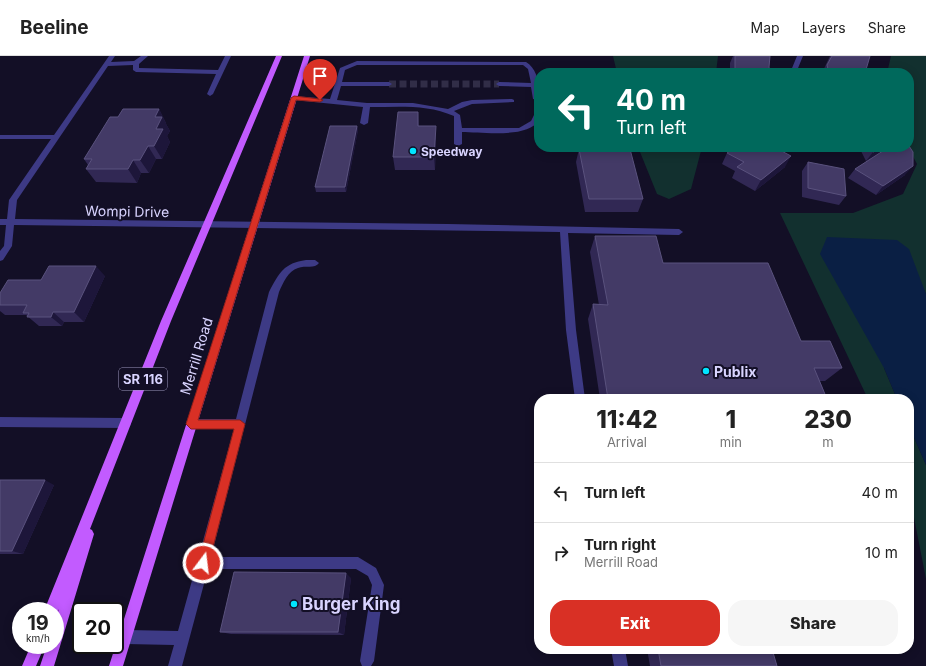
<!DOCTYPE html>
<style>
:root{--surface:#fff;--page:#f6f6f6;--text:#222;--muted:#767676;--line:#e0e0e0;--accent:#d93025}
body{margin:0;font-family:Inter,sans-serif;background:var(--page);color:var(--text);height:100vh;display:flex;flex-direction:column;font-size:15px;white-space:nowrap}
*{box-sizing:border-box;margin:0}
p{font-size:13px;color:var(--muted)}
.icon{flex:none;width:22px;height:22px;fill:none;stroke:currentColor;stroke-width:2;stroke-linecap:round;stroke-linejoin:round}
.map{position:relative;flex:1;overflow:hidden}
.panel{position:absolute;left:534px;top:338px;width:380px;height:260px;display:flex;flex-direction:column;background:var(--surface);border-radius:16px;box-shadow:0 2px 10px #0003}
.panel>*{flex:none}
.hud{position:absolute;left:534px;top:12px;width:380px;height:84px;border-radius:16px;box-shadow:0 2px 10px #0003;background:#00695c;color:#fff;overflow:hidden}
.speed{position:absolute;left:12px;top:546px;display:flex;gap:8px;font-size:20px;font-weight:700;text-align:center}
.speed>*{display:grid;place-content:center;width:52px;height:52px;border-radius:50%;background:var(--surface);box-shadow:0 2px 10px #0003;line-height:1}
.speed small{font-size:10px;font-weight:400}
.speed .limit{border:2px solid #111;border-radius:6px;background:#fff;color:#111}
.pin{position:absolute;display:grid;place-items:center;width:34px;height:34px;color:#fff;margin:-41px -17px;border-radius:50% 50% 50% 0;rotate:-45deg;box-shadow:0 0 4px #0007}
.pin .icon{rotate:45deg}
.me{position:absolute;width:44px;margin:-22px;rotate:15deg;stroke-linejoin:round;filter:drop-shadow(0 0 3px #0008)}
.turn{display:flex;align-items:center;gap:14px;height:84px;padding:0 16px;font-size:18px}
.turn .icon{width:52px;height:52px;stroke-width:2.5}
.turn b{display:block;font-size:28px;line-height:34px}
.eta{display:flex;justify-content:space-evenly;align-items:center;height:68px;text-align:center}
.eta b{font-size:24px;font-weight:800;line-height:28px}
.primary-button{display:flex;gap:8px;margin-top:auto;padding:8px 16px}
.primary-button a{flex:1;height:46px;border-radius:16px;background:var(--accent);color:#fff;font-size:16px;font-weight:800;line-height:46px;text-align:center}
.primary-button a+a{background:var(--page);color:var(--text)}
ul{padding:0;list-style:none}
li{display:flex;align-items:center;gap:12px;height:60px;padding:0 16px;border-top:1px solid var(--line)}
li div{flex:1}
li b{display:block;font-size:15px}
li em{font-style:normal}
header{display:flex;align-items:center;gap:24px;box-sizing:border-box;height:56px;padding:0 20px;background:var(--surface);border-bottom:1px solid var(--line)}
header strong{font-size:19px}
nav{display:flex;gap:22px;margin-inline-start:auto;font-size:14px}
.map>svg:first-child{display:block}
.green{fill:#12302f}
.water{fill:#0a1f44}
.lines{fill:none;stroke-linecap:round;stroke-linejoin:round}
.minor-tunnel{stroke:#312d47;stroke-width:7;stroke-dasharray:7 3.5;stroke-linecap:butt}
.minor{fill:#3d3a85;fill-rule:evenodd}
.major{fill:#c25bff;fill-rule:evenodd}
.wall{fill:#312854}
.shaded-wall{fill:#1d163a}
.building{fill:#433a66;stroke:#5a527e}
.route{fill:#d93025;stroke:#8d1f18}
.poi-dot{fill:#00e5ff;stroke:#130f26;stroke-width:1.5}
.labels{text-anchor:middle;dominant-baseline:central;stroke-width:4;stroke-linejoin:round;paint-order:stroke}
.far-poi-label{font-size:12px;font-weight:bold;fill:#d9d4ff;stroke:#130f26;text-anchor:start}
.shield{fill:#130f26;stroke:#9e99be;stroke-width:1}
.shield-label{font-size:13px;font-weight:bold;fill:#d9d4ff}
.street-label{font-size:14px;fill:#d9d4ff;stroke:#130f26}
.poi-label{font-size:14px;font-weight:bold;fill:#d9d4ff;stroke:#130f26;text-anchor:start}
.near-poi-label{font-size:17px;font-weight:bold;fill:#d9d4ff;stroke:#130f26;text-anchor:start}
</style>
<header>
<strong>Beeline</strong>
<nav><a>Map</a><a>Layers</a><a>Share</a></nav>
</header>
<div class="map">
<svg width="926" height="610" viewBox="0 0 926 610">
<rect width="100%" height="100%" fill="#130f26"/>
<path class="green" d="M613,0h105l-2,17h-99z
M891,0h35v238l-2,-4 -40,78 13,31h-29l-88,-186h73l50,-19 14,-30 -9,-17 1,-74h-22z
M638,91h64l-11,42 -22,10 -12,-5z
M909,370l17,39v114l-17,-87z"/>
<path class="water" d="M827,181l70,3 12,9 17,45v171l-17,-39v-27h-12l-13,-31 -64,-114z"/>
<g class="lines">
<path class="minor-tunnel" d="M389,28h110"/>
<path class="minor" d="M109,0h6l-4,6 23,-1 7,-5h7l-9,8v4l79,2 7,-14h6l-18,38 -3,2 -3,-2 9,-20 -80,-2 -3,-2v-5l-25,1 -91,134 -2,19 433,5 231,5 4,3 -4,3 -111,-2 8,97 9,69h-10l-9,-69 -6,-98 -546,-7 -2,21 -9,14 -3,1v-10l4,-5 2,-21h-6v-6h7l2,-19 42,-61h-51v-4h54z
M797,0h6l-7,17h-6z
M357,5l169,1c12,7 15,26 12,38l-5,-1 -2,-12 -32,-1 -3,-2 3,-2 32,1 -3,-14 -5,-4h-166l-12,5 -3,12h47l3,2 -3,2h-48l-4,14 30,3h46l35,6 14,-7 10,-2 40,-1 2,1v2l-42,2 -18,7 6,4 2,13h57l12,-7 3,-6v-10l3,-2h2v17c-11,19 -58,12 -77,12v12l-4,2 -4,-2v-28c-27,-12 -55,-9 -84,-9l-2,16 -4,2 -4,-2 3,-16 -69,-7 -3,-2 3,-2 36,3 10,-31z
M306,204h9l4,3c-4,6 -14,2 -21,5 -10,3 -15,15 -19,24l-68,265h147l18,11 8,17 -10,76 -3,5h-9l-2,-5 12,-76 -4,-9 -12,-7h-148l-26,97h-14l6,-21 -48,-1 -5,-2 -2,-5 2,-5 5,-2 52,1 56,-202h-43l-4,-2 -1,-3 1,-3 4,-2h45l33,-127c10,-19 15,-29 37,-32z
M0,361l126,1 4,2 1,3 -1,3 -4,2 -126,-1z
M611,593h14l3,17h-14z"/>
<path class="major" d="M276,0h6l-111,265 -81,208 2,1 2,4 -40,132h-14l7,-21h8v-25l4,-11 -4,7v-5h-11l117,-290z
M304,0h6l-187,610h-14z
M31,589h14l-9,21h-14z"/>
</g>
<path class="wall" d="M733,0h37l-1,11 1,6h-40v-10z
M830,0h40l-5,17h-43z
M159,53l7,14v1l4,7 -3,5 3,6 -8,17h-6l-7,14h-8l-4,10 -41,-1 -10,-13 2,-4 -4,-6 34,-42z
M357,70l1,4 -12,62h-30l-1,-5z
M419,70l17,12 -1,32h-40l-2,-13z
M859,91h22l-4,8 28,20 -29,20 -28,-17 7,-9 14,-9 -3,1z
M579,93l64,50 -5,13h-53l-9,-50z
M727,97l58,14 -30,24 -23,-13 3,-7 -13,-7z
M808,106l38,34 -7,9 -37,-8v-26z
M595,180l68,27 138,78 41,27 -17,13h-5l7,18h-227l-12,-80 5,-15 6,1 -9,-53z
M105,220l-21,46h-20l-2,4h-23l-13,-11h-21l-5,-4v-18l41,-13z
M0,424l54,5 -31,69h-23z
M351,522l-7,57 -113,-1 -11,-2z
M647,593h125l5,17h-127z"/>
<path class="shaded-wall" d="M159,53l7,14v1l4,7 -3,5 3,6 -8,17 -8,-13 2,-17 -1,-12z
M418,56l1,12v14l-1,-12z
M357,70l1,4 -12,62 -1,-5z
M436,70v12l-1,32 -1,-13z
M148,90l8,13 -7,14 -9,-13z
M882,93l-7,9 -9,3 7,-9z
M791,100l-6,11 -30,24 6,-11z
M133,104l8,13 -4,10 -9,-14z
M913,110l-8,9 -29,20 7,-9z
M96,210l9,10 -21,46 -10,-10z
M53,256l11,10 -2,4 -11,-9z
M45,424l9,5 -31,69 -11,-3z
M346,517l5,5 -7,57 -6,-3z"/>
<path class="building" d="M735,0h35l-1,11 1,6h-35z
M832,0h38l-5,17h-36l-2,-8z
M123,53h36l-4,8h7l-6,12h7l-9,17h-6l-8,14h-7l-5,9h-42l6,-10h-8l26,-42h8z
M398,56h20v14h18l-2,31h-41z
M330,70h27l-12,61h-30z
M909,90l4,6v14l-30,20 -28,-17 34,-22h20z
M736,91h38l17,9 -30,24 -24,-13 7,-5 -17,-9z
M871,91h10l1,2 -9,3z
M579,93h51l13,50h-54z
M808,106l36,7 2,27 -38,-8z
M595,180h61l7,27h105l33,78h29l12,27h-28l13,31h-219l-15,-95 15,1z
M49,210h47l-22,46h-21l-2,5h-24l2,-4h-6l4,-8h-27v-12l8,-13h33z
M0,424h45l-33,71h-12z
M234,516l112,1 -8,59h-118z
M658,593h114l5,17h-116z"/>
<path class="route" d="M294,40l26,3 3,1 -3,2 -24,-2 -98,320h42l5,4 -36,139 -2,4 -4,2 -4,-2 -1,-4 36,-134h-43l-5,-5 105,-326z"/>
<g class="poi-dot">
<circle cx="413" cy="95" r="4"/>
<circle cx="706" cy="315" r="4"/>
<circle cx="294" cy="548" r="4"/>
</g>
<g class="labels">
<g class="far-poi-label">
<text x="421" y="95">Speedway</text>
</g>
<rect class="shield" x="119" y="312" width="48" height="22" rx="3"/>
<g class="shield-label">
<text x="143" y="323">SR 116</text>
</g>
<g class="street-label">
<text transform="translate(127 155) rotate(1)">Wompi Drive</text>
<text transform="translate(196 300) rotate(-73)">Merrill Road</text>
</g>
<g class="poi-label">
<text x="714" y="315">Publix</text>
</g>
<g class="near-poi-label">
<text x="302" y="548">Burger King</text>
</g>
</g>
</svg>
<div class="speed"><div>19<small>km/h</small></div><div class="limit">20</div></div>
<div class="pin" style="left:320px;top:44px;background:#d93025"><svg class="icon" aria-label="arrive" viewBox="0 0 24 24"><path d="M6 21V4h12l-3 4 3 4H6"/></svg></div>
<svg class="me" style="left:203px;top:507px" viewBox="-20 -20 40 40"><circle r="17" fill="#d93025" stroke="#fff" stroke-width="3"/><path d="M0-11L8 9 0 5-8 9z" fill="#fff"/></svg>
<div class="hud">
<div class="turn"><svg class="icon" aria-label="left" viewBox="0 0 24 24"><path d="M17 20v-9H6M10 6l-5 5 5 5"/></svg><div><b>40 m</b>Turn left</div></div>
</div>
<section class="panel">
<div class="eta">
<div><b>11:42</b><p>Arrival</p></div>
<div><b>1</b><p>min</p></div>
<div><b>230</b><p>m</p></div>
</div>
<ul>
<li><svg class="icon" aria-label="left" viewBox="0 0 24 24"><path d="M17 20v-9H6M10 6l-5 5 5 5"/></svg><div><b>Turn left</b></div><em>40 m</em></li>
<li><svg class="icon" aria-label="right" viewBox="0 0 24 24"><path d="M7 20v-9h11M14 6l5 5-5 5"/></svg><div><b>Turn right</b><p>Merrill Road</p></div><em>10 m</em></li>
</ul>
<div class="primary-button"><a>Exit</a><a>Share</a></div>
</section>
</div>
